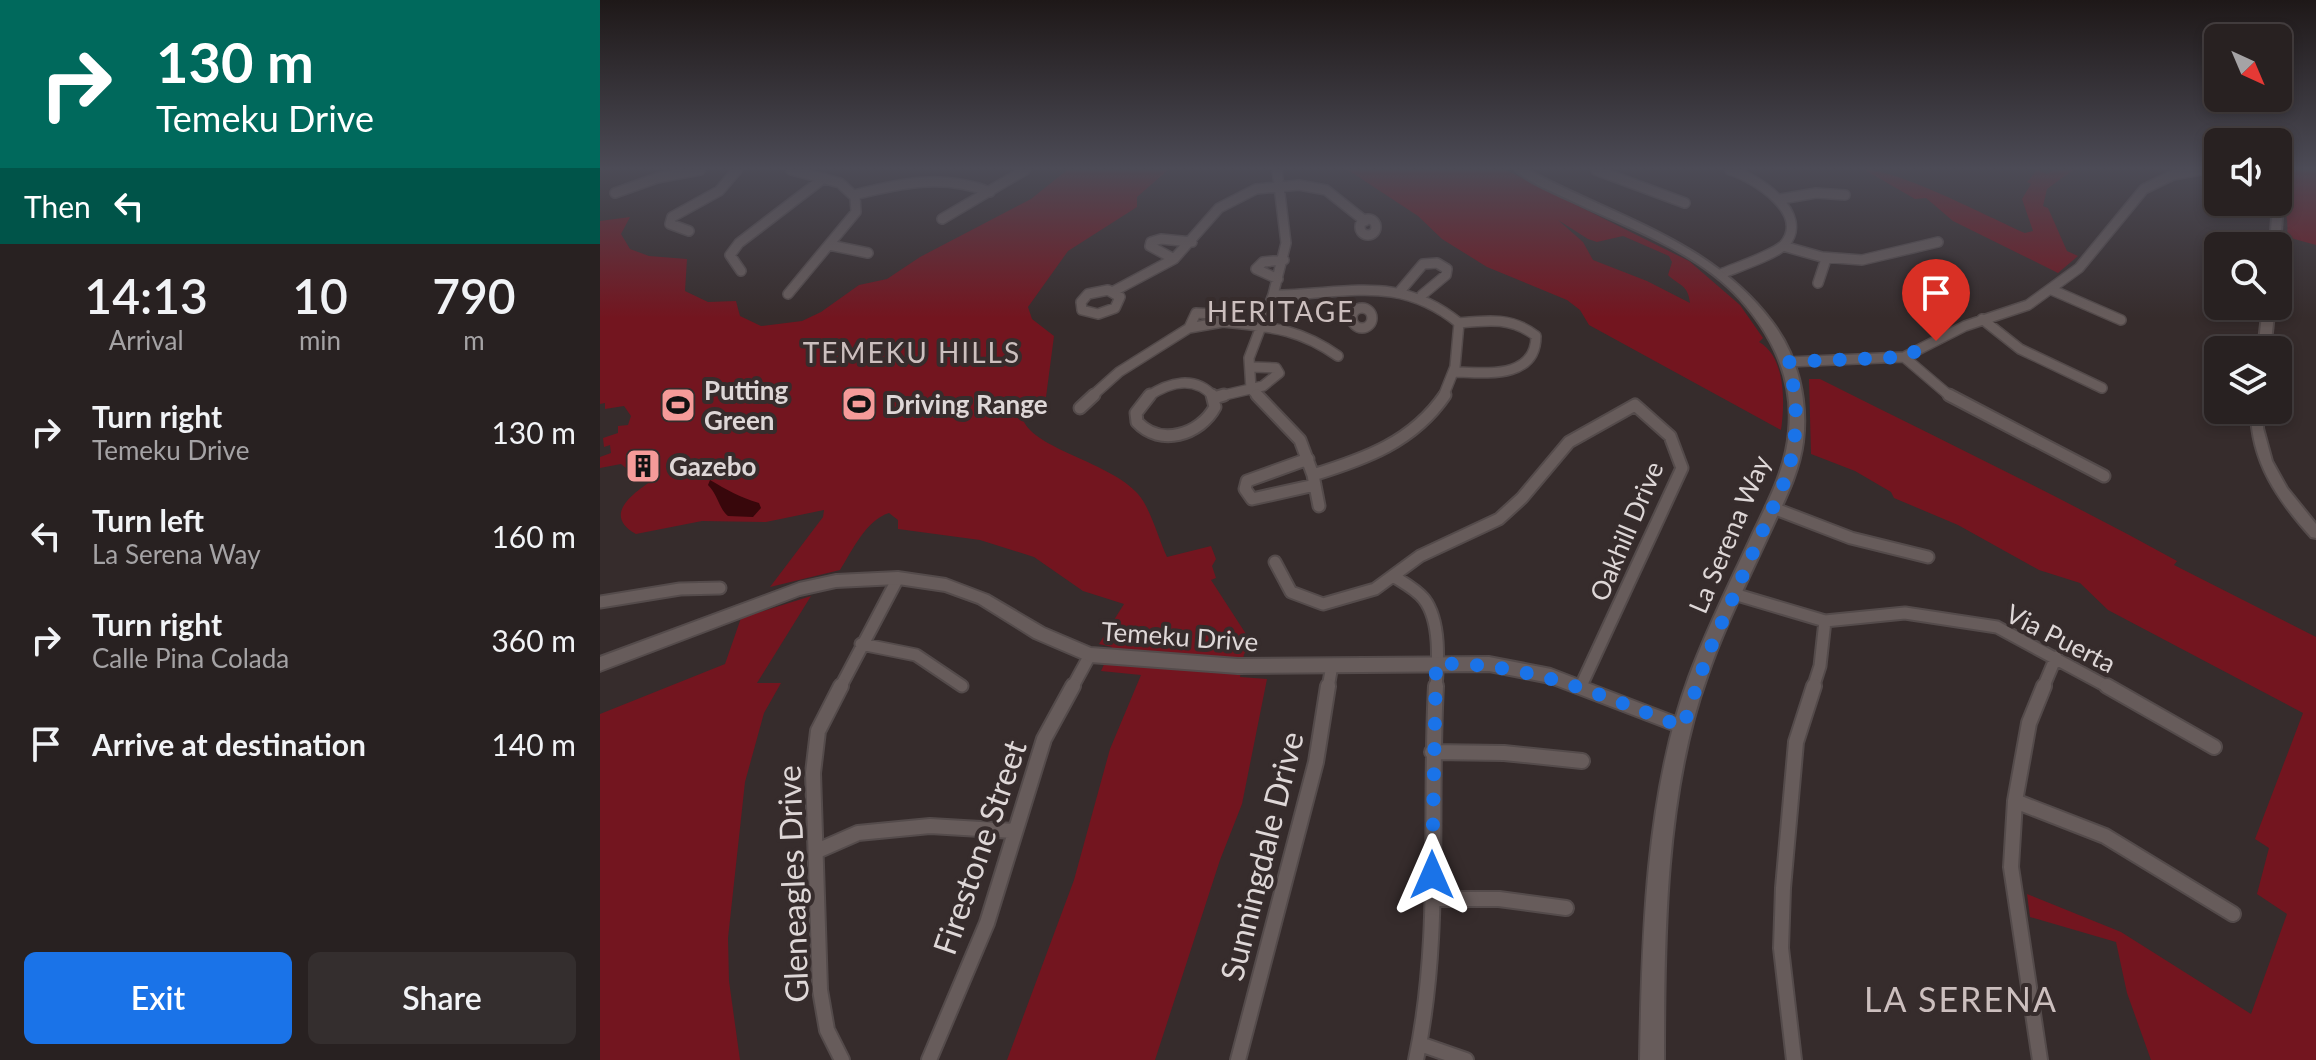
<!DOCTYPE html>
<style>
:root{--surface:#282121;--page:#342e2e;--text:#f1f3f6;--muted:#a5a3a5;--line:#443e3f;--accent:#1a73e8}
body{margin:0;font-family:Lato,sans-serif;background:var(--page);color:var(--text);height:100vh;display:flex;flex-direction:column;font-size:30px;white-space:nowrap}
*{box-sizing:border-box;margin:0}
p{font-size:26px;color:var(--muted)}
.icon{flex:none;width:44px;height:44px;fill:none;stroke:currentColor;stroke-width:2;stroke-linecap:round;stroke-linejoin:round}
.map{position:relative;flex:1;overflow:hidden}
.drawer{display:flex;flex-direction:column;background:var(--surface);width:600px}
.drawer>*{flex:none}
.banner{background:#00695c;color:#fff;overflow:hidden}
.needle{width:52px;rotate:136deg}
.controls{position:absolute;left:1604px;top:24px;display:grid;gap:16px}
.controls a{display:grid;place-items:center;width:88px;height:88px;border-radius:12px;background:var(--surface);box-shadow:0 4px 12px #0003,0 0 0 2px var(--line);font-size:40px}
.pin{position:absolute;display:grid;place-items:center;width:68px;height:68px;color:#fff;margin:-82px -34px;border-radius:50% 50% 50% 0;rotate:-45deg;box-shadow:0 0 8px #0007}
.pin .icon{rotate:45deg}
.me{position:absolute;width:88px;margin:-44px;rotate:0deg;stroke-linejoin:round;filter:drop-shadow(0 0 6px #0008)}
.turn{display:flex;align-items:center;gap:28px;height:168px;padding:0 24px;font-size:36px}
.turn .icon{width:104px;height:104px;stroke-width:2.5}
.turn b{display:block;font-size:56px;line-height:68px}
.then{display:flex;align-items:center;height:76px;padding:0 24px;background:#0003;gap:16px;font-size:30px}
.eta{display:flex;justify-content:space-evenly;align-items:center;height:136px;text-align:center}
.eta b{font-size:48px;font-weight:600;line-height:56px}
.action{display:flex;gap:16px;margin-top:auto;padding:16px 24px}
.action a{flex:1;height:92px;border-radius:12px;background:var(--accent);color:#fff;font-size:32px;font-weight:600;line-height:92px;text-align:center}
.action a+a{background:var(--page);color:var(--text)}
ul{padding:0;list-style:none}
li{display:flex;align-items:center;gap:24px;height:104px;padding:0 24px}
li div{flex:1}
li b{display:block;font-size:30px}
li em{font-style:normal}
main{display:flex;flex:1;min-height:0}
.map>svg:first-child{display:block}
.green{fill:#73151f;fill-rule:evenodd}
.water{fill:#38070b}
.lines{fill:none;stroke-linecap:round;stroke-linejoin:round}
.minor-far2-casing{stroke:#544b4b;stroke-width:12}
.minor-far1-casing{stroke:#544b4b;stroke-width:15}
.minor-casing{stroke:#544b4b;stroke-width:18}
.tertiary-casing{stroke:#544b4b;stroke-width:4}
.secondary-casing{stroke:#544b4b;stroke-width:4}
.minor-far2{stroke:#675c5b;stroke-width:9}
.minor-far1{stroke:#675c5b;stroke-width:11}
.minor{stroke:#675c5b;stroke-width:14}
.tertiary{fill:#675c5b;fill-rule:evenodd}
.secondary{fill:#675c5b;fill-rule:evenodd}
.route{stroke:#1a73e8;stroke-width:14;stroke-dasharray:0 25.2}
.labels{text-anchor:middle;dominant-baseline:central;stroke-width:8;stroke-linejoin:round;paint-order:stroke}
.poi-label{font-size:26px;font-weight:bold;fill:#ded7d7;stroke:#362c2c;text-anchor:start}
.street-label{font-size:26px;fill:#ded7d7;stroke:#362c2c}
.neighbourhood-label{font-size:28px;letter-spacing:2px;fill:#ccbfbe;stroke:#362c2c}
.near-street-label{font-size:32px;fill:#ded7d7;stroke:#362c2c}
.near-neighbourhood-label{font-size:34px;letter-spacing:2px;fill:#ccbfbe;stroke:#362c2c}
</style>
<main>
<section class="drawer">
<div class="banner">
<div class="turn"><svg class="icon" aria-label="right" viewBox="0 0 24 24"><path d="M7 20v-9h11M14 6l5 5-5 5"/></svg><div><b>130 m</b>Temeku Drive</div></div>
<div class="then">Then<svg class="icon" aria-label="left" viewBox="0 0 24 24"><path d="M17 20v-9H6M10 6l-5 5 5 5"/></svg></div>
</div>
<div class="eta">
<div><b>14:13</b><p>Arrival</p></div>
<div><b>10</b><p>min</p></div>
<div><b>790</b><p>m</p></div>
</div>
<ul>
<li><svg class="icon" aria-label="right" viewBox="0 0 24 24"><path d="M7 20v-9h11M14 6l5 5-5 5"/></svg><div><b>Turn right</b><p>Temeku Drive</p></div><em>130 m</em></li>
<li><svg class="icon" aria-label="left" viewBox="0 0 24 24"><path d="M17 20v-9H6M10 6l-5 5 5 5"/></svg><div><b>Turn left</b><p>La Serena Way</p></div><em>160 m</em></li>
<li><svg class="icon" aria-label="right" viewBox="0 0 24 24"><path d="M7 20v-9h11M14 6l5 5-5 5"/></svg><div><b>Turn right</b><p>Calle Pina Colada</p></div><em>360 m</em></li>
<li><svg class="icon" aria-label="arrive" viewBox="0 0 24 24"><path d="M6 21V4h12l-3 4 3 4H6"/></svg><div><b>Arrive at destination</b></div><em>140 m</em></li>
</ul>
<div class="action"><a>Exit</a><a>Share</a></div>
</section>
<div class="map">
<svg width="1716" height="1060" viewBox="0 0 1716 1060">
<rect width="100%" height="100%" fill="#362c2c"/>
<path class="green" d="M467,170h101l-31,27v10l-69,44 -40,56 4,12 22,17 -8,61 -23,23c13,30 87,42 115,74 13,15 20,44 29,63l44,-11 5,13 -4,7 4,12 -5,2 35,54 10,7 -12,13 -4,23 27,2 -25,125 -22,56 -65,200h-148l67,-180 36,-131 31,-74 -40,-4 11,-24 -13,-3 25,-40 -41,-13 -49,-34 -54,-17 -82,-11v-9l-9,-7c-23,7 -37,38 -49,57l-70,17 53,-70 1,-7 -58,12 -64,-1 -66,13c-36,-20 1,-43 18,-55l-6,-7 -16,1 -11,-9 -21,4v-11l11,-4 -1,-8 -6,2 -1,-9 15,-5v-7l10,-1 3,-9 -7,-10 -19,3v-6l-5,1v-183l30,-4 -9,17 9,15 19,7 38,3 -2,32 23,11 28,-1 4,15 21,10 41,-5 19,-9 38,-27 28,-6 33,-22 111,-58z
M748,170h158l183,91 51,44 23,33 -4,4c27,15 26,62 22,88l-192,-105 -9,-15 -13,-10 -80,-33 -45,-28 -24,-23zM958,220l30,19 9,3 26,-6 46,20 3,6 -4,13c11,11 20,9 22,28l-43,-22 -54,-21 -10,-18z
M1265,170c35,0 123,47 160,63l8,-2 -11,-32 9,-15 -4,-2 10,-12 10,4 6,-4h20l-26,19 -4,17 5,2 19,43 11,5 -20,17 -105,-52 -27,-23 -11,1z
M1678,170h38v75l-29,-8c3,-29 -9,-38 -9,-67z
M1209,379h11c119,60 239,117 357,182l-3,4 142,72v423h-165l-24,-67 -11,-51 -86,-25 -3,-23 94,38 130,82 36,-100 -30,-20 12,-46 -14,-9 48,-126 -195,-103 -28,-27 -41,-13 -81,-45 -64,-27 -3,-6 -36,-21 -44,-17z
M211,596l-54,87h24l-17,30 -19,69 -17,156 1,43 11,79h-140v-346l125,-50 16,-46z"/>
<path class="water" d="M110,480c17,10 29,17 49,23l2,5 -8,9 -25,-1c-9,-7 -10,-21 -20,-31z"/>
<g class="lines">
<defs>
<path id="minor-far2" d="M996,170l89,33
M15,193l42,-15 43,-8
M254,195c47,-12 89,-21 136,-3
M1181,199l35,-6 29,2
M760 227a8 8 0 1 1 16 0a8 8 0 1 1-16 0Z
M342,219l83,-49
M89,231l-19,-7 2,-7 47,-26 18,-21
M229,245l39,8
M1183,246l39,11 40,3 76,-18
M574,259l-24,-13 1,-4 10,-3 31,3
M141,271l-11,-16 9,-12 85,-65
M1121,274c14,-6 53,-19 63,-29 28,-32 -30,-68 -54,-75
M678,279l-22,-10 7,-7 21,-2
M1218,283l8,-24
M508,290l12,7 -5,11 -17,6 -16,-4 -1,-8 7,-8z
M801,290l22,-26 14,-1 10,6 -1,6 -24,20
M1452,290l69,30
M514,291l60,-32 45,-51 37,-19 43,-4 27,5 39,31
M188,294l68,-82 -1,-15 -15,-14 -49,-13
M673,295l13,-52 -9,-73
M752 318a10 10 0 1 1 20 0a10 10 0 1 1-20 0Z
M596,313l17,1 10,8 -34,6z
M1382,319l38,30 82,39
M623,322c47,5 75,6 115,34
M1304,357l47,40
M1188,362l116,-5 61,-31 63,-21 51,-37 65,-79 29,-14 27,-5
M855,372c32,1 81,7 81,-36 -24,-19 -48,-16 -77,-13
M491,397l28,-25 70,-44
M547,397c22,-15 48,-22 67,0
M616,397l47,-11 16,-13 -3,-5 -24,-1
M659,397l-8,-8 -2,-31 24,-63c72,0 125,-22 186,28l-4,44 -12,30"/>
<path id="minor-far1" d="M550,395l-14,18 1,9c23,25 63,13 78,-15l-3,-12
M657,395l43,45 13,35
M1349,395l155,81
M614,398l10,-3
M480,408l14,-13
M708,459l-61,22 -2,8 7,10 63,-14
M713,475l6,31
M713,475c52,-16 100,-33 132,-80
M1173,508l78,30 77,19
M675,562l16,30 32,12 52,-15 45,-33 79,-37 23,-21 47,-56 66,-37 35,31 12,32 -101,218
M793,576c11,7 23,13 31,23 17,22 14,63 12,89
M1134,594l91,27 80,-8 92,14 113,61
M0,602l80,-13 40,-1
M261,644l55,11 46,31
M240,688l58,-110
M472,688l18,-33
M728,688l4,-23
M1213,688l7,-22 5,-45
M1443,688l13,-31"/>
<path id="minor" d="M241,686l-23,45 -5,42 7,217 7,40 15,30
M1507,686l107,61
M832,752l72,1 78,8
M1415,801l90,35 128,78
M217,851l41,-18 72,-7 84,5
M832,899h67l67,9
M820,1044l46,16
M329,1060l58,-137 57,-184 29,-53
M638,1060l78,-298 12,-76
M816,1060c26,-123 13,-249 20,-374
M1194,1060l-13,-112 2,-60 13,-146 18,-56
M1440,1060l-29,-193 4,-66 14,-78 15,-37"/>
<path id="tertiary" d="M1667,202h10l5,15 -2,29 -2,2v-2h-8l2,-29z
M1663,306h12l-5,44h-12z
M1651,410h12v18l9,33 15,27 29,36v14l-5,-1c-33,-37 -60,-75 -60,-127z
M298,572l48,7 42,16 56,33 47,20 147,11 251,-2 62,12 138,53 2,5 -2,5 -6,2 -133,-51 -61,-12 -251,2 -148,-11 -56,-24 -56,-35 -33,-12 -47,-7 -62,3 -36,8 -200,76v-14l199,-74 37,-8z"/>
<path id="secondary" d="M915,170h13c85,46 184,71 244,152 26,34 36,78 31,120 -4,32 -20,61 -33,90 -22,48 -46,95 -63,145 -42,116 -43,261 -43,383h-24c2,-123 6,-267 49,-383 18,-49 42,-96 64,-144 16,-33 33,-65 36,-102 5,-51 -16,-95 -49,-132 -44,-48 -109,-70 -166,-97 -19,-9 -43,-18 -59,-32z"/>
</defs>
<use href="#minor-far2" class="minor-far2-casing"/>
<use href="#minor-far1" class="minor-far1-casing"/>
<use href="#minor" class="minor-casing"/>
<use href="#tertiary" class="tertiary-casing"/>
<use href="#secondary" class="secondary-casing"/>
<use href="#minor-far2" class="minor-far2"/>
<use href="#minor-far1" class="minor-far1"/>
<use href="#minor" class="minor"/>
<use href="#tertiary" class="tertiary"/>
<use href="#secondary" class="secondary"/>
</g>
<linearGradient id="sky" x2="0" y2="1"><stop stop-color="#1e1818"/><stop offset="0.53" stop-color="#4c4b56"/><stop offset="1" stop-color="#4c4b56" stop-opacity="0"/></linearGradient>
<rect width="1716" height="318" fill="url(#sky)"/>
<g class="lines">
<path class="route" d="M832,875l4,-211c90,-3 165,31 247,63l24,-71 80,-180c11,-41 12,-73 1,-114l116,-5 32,-16"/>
</g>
<defs>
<symbol id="stadium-square" viewBox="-11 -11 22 22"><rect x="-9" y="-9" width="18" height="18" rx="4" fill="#f59b99" stroke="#362c2c"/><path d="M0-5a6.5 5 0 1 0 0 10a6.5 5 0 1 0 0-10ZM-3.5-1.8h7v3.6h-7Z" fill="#111"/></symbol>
<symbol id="building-square" viewBox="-11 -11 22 22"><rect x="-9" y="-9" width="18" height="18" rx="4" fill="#f59b99" stroke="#362c2c"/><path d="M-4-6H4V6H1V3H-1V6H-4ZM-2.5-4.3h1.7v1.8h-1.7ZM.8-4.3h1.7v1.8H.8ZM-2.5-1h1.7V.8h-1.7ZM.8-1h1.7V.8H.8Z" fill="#111"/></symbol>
</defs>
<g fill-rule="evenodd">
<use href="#stadium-square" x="239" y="384" width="40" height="40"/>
<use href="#stadium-square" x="58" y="385" width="40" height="40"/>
<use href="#building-square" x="23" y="446" width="40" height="40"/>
</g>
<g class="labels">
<g class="poi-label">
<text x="104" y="390">Putting<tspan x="104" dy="30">Green</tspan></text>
<text x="285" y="404">Driving Range</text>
<text x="69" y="466">Gazebo</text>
</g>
<g class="street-label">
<text transform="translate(1026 531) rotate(-67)">Oakhill Drive</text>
<text transform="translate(1129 534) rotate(-67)">La Serena Way</text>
<text transform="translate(580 636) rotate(4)">Temeku Drive</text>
<text transform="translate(1461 638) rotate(27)">Via Puerta</text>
</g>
<g class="neighbourhood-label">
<text x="681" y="311">HERITAGE</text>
<text x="312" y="352">TEMEKU HILLS</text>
</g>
<g class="near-street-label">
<text transform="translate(379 847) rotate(-71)">Firestone Street</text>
<text transform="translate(661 856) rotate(-76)">Sunningdale Drive</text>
<text transform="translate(192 884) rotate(-92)">Gleneagles Drive</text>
</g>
<g class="near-neighbourhood-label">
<text x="1361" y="998">LA SERENA</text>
</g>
</g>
</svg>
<div class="controls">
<a><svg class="needle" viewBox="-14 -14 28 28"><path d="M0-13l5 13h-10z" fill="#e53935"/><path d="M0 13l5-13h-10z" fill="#a5a3a5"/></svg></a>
<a><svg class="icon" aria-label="sound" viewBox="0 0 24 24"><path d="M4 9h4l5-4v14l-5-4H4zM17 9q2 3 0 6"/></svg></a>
<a><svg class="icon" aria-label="search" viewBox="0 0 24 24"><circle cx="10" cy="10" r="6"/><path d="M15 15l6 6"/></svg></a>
<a><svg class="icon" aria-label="layers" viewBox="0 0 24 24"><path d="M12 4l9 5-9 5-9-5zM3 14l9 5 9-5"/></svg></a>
</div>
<div class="pin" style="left:1336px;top:341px;background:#d93025"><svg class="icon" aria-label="arrive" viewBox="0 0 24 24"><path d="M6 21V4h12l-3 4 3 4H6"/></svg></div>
<svg class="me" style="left:832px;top:875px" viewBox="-20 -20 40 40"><path d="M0-17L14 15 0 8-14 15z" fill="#1a73e8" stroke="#fff" stroke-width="4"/></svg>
</div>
</main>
